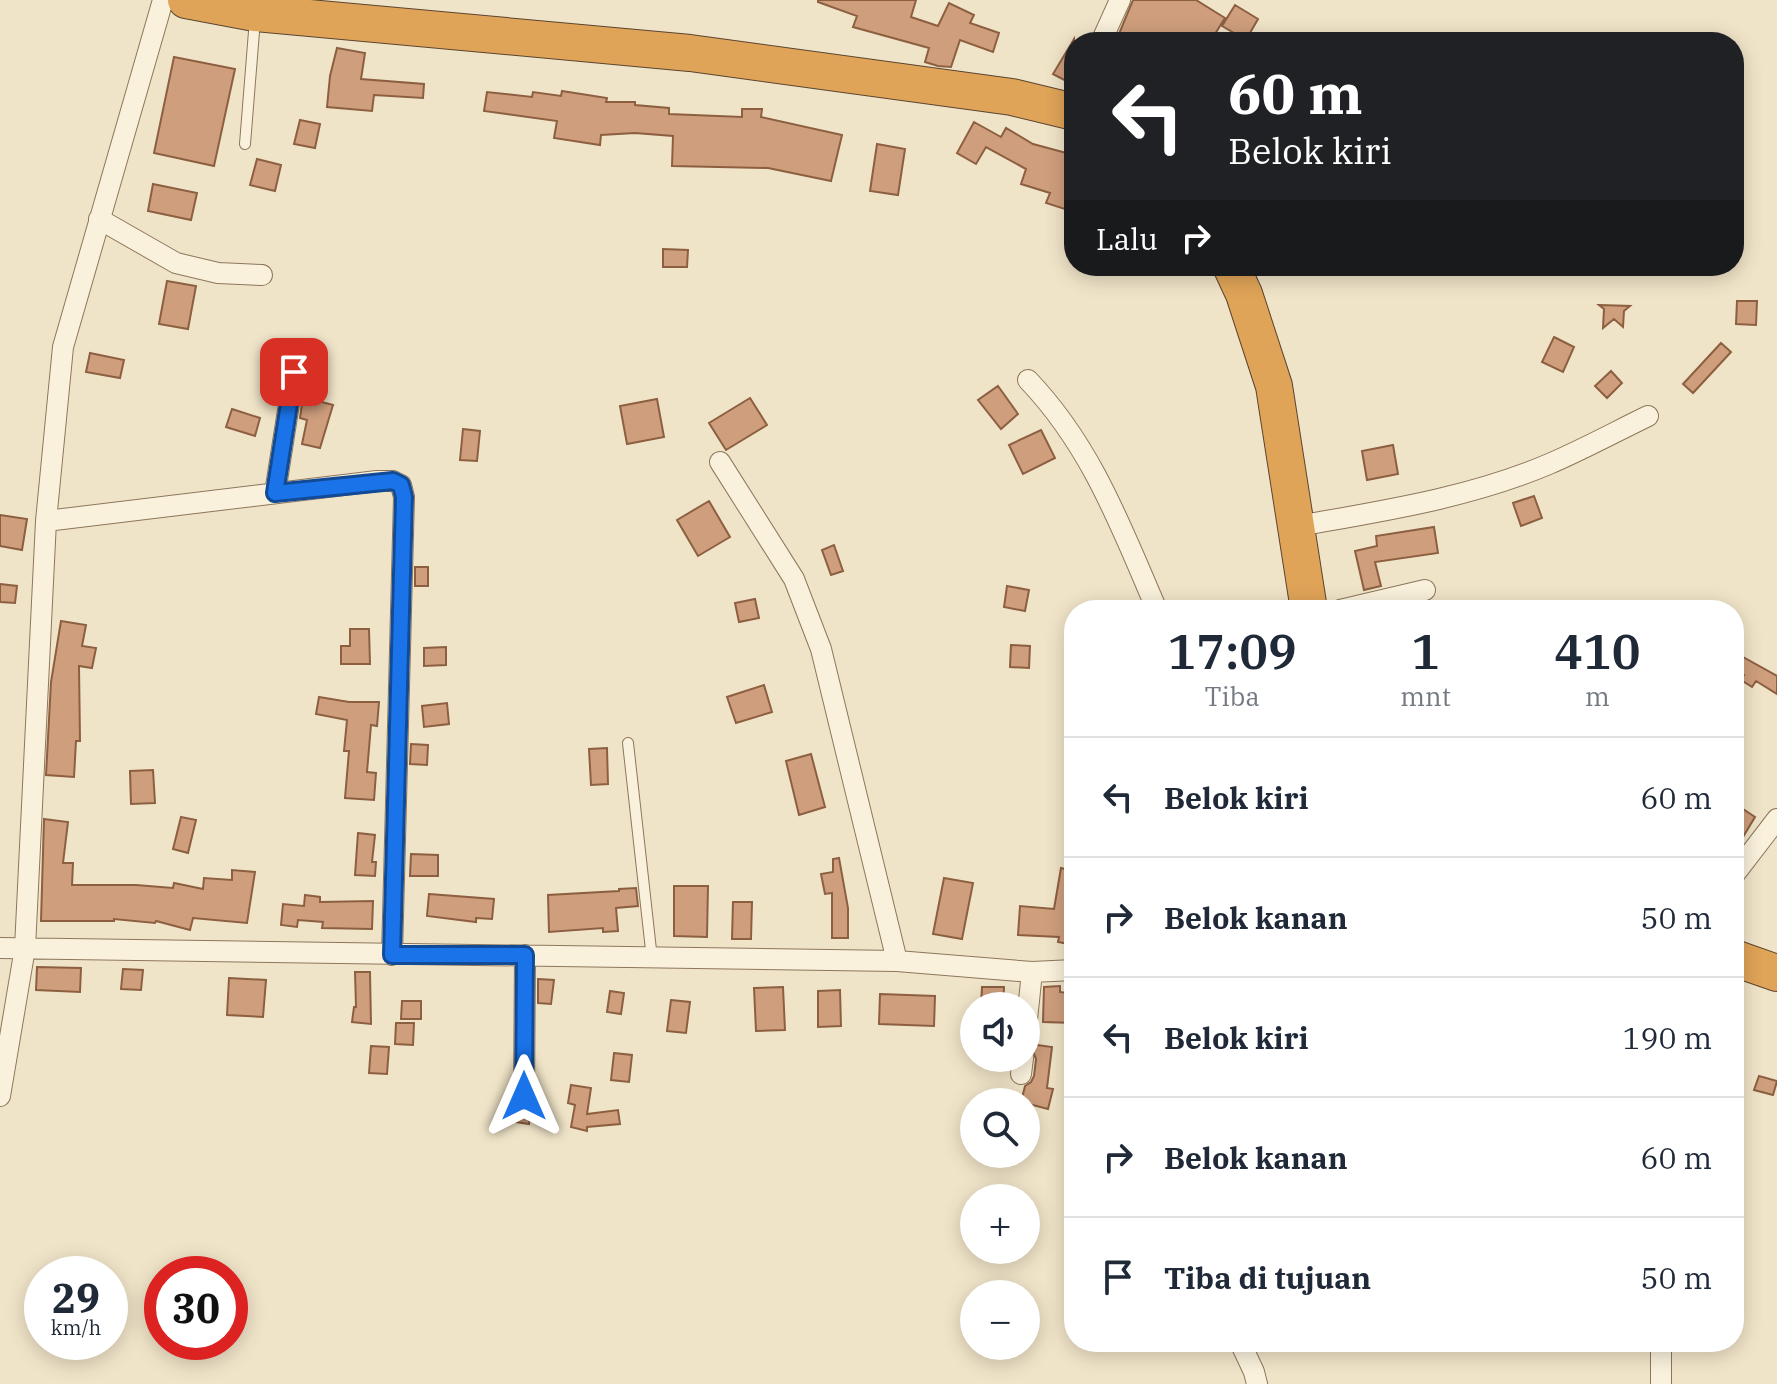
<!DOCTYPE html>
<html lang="id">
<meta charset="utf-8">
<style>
:root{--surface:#fff;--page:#f6f6f7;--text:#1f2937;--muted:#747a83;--line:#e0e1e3}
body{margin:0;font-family:"IBM Plex Serif",serif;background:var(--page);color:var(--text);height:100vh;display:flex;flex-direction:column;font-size:30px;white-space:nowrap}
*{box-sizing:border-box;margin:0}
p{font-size:26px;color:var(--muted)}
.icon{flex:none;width:44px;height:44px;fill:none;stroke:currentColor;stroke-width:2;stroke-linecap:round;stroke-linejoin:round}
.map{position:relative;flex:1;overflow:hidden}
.side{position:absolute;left:1064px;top:600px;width:680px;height:752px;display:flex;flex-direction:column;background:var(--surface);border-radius:32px;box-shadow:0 4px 20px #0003}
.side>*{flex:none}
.hud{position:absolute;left:1064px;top:32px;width:680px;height:244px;border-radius:32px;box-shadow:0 4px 20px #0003;background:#202124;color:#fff;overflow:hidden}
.tools{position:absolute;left:960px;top:992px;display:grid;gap:16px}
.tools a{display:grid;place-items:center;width:80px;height:80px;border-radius:50%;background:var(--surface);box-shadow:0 4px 20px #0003;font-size:40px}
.speed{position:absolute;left:24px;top:1256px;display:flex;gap:16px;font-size:40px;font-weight:700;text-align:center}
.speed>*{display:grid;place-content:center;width:104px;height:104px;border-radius:50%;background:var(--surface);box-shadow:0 4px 20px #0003;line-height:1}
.speed small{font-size:20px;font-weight:400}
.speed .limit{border:12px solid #d22;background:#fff;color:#111}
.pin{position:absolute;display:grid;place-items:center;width:68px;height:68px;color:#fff;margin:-34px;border-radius:16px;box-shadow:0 4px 12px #0006}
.me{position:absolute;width:88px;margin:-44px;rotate:0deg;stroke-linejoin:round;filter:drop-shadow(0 0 6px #0008)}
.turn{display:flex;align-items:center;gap:28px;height:168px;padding:0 32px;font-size:36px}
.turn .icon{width:104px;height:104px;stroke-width:2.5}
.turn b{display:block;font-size:56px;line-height:68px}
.then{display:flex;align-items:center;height:76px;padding:0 32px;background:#0003;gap:16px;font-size:30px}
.eta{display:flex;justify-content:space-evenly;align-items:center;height:136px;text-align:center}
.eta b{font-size:48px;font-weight:600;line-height:56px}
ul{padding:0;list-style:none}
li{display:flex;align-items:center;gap:24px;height:120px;padding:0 32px;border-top:2px solid var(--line)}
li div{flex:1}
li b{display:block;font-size:30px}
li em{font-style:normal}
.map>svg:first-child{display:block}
.building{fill:#cf9f7d;stroke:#8d5f41;stroke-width:2}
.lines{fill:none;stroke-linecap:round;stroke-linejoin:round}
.lane-casing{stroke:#8d765c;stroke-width:12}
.street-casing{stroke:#8d765c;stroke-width:22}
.highway-casing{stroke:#5b4430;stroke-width:38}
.lane{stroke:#faf1dc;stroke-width:10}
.street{stroke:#faf1dc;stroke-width:20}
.highway{stroke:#e0a458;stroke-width:36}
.route-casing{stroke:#114b97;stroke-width:20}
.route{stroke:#1a73e8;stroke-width:14}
</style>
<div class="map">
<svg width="1777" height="1384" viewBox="0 0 1777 1384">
<rect width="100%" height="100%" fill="#f0e4c8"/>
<path class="building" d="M818,0h98l-5,17 27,9 11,-23 25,12 -4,8 29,10 -6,19 -33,-12 -9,27 -13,-1 -13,-4 4,-14 -76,-21 4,-11 -39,-14z
M1133,0h63l29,18 -15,24h-17l-14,-8 -5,8h-56l-2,-1z
M1235,5l23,14 -12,21 -24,-14z
M1074,39v28l-8,14 -13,-7z
M337,48l28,5 -4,26 63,5 -1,14 -49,-3 -2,16 -45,-4 3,-31z
M174,57l61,12 -21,97 -60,-13z
M562,91l45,7 -1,4h29v3l34,3v6l73,3v-8h20l-1,8 81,18 -11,46 -63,-13 -96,-2 1,-30 -38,-3 -34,2 -1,10 -46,-7 3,-17 -73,-10 3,-19 45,5 1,-5 28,4z
M300,120l20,4 -5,24 -21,-4z
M974,122l27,15 5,-9 27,16 41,11v57l-28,-9 4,-10 -29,-9 5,-15 -40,-22 -10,17 -19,-11z
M877,144l28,5 -7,46 -28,-4z
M257,159l24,6 -6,26 -25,-6z
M153,184l44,9 -6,27 -43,-9z
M663,249l25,1 -1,17h-24z
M167,281l29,5 -8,43 -29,-5z
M1737,301h20l-1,24 -20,-1z
M1599,305l31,1 -6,5 -1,16 -9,-8 -11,9 1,-19z
M1554,337l20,10 -11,25 -21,-10z
M1721,343l10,9 -38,41 -10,-9z
M90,353l34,7 -4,18 -34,-6z
M1611,371l11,12 -15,15 -12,-12z
M998,386l20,28 -17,15 -23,-29z
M303,397l30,8 -13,43 -18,-4 5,-24 -7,-2z
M750,398l17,27 -41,25 -17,-27z
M657,399l7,38 -37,7 -7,-38z
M232,409l28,9 -5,18 -29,-9z
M463,429l17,2 -3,30 -17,-1z
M1041,430l14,28 -32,16 -14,-29z
M1393,445l5,29 -31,6 -5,-29z
M1534,496l8,22 -21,8 -8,-23z
M709,501l21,36 -32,19 -21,-36z
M0,515l27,4 -5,31 -22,-4z
M1434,527l4,26 -63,9 6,24 -17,4 -9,-39 22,-5 -1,-10z
M834,545l9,26 -12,4 -9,-25z
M415,567h13v19h-13z
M0,584l17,2 -2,17 -15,-1z
M1007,586l22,4 -4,21 -21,-4z
M755,599l4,19 -20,4 -4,-19z
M61,621l25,4 -4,21 14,2 -4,20 -13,-2 1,75h-4l-2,36 -28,-2 5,-93z
M350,629h19l1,35h-29v-18h9z
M1011,645l19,1 -1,22 -19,-1z
M446,647v18l-22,1v-18z
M1734,652l43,24v18l-21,-13 -4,6 -11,-7 3,-5 -10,-6z
M764,685l8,27 -36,11 -9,-26z
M319,697l30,5h30l-2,24 -6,-1 -4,47 9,1 -2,27 -29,-2 4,-47h-5l3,-31 -31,-6z
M447,703l2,21 -25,3 -2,-21z
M411,744l17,1 -1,20 -17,-1z
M607,748l1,36 -17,1 -2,-36z
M811,754l14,53 -26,8 -13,-54z
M153,770l2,33 -24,1 -1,-33z
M1734,803l21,14 -21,35z
M181,817l15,3 -8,33 -15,-4z
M44,819l24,3 -5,41h10l-1,22h64l37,3 1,-5 29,6 1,-11 28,2v-10l23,2 -8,51 -54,-5 -3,12 -34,-9 -1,2 -41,-4v2h-73z
M358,833l17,2 -3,27h4l-1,14 -20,-1z
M411,854l27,1v21h-28z
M839,858l9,50v30h-16v-45l-7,1 -4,-20 12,-2v-13z
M1061,868l13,3v74l-16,-3 1,-5 -41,-2 2,-29 34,3z
M944,878l29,5 -11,56 -29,-5z
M674,886h34l-1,51 -33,-1z
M636,888l2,18 -22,2 2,23 -15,1v-4l-54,4 -1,-37 71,-4v-2z
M429,894l65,5 -2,20 -16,-1v4l-49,-6z
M305,895l15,2v5l53,-1 -1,28 -50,-1 1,-6 -25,-2 -1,7 -16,-2 2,-21 21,2z
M733,902h19l-1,37h-19z
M37,967l44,1 -1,24 -44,-2z
M123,969l20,1 -2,20 -20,-1z
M355,972h15l1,52 -19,-2 2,-15h2z
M229,978l37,2 -3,37 -36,-2z
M538,979l16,1 -3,24 -13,-1z
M1060,986v6l14,2v29l-31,-1 1,-35z
M783,987l2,43 -29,1 -2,-43z
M982,987h22l-1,19h-22z
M840,990l1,36 -23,1v-36z
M610,991l14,2 -3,21 -14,-2z
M880,994l55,2 -1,30 -55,-2z
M671,1000l19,2 -4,31 -19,-2z
M402,1001h19v18h-20z
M396,1023h18l-1,22 -18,-1z
M1030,1044l22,3 -5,41 6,1 -5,20 -27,-7 4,-16 6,-4 3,-6 2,-17z
M371,1046l18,1 -2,27 -18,-1z
M614,1053l18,2 -3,27 -18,-2z
M1759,1076l18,5 -4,14 -19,-5z
M571,1085l20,3 -4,26 31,-4 2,14 -33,3v4l-16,-4 4,-22 -7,-2z
M516,1106l7,3 8,-2 -2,17 -14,-2z"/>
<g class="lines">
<defs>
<path id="lane" d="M245,144l10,-125
M628,743l24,216"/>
<path id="street" d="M1101,42l19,-42
M99,219l77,44 42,10 44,2
M1028,380c64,67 93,147 129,230
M720,462l74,117 27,70 76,312
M275,493l19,-121
M46,521l331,-40h16l8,4 3,12 -12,458
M1298,526c84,-15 171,-28 251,-62 33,-14 66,-32 99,-48
M1340,610l85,-20
M1734,875l43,-56
M0,948l897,13 135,11 42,-2
M1026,1029l6,-57
M1021,1074l2,-16
M0,1096l25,-148 21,-427 17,-174 100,-347
M524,1096l1,-141
M1240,1342l14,30 3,12
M1661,1342v42"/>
<path id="highway" d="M186,0l69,13 435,40 322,44 62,15
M1231,266l13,28 30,92 35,224
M1734,958l43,15"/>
</defs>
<use href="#lane" class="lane-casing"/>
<use href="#street" class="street-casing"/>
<use href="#highway" class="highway-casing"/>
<use href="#lane" class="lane"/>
<use href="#street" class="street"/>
<use href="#highway" class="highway"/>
</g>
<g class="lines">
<defs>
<path id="route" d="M294,372l-19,121 118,-12 8,4 3,12 -12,458h133l-1,141"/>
</defs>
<use href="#route" class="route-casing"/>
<use href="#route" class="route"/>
</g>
</svg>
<div class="tools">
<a><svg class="icon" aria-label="sound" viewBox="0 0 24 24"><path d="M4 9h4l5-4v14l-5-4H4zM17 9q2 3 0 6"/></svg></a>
<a><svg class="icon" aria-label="search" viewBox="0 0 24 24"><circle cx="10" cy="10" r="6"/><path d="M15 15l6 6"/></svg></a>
<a>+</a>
<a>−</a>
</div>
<div class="speed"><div>29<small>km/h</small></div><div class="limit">30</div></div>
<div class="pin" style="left:294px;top:372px;background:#d93025"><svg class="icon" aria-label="arrive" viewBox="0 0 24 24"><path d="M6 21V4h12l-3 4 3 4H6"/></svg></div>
<svg class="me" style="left:524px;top:1096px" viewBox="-20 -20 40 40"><path d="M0-17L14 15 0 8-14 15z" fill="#1a73e8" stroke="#fff" stroke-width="4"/></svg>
<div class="hud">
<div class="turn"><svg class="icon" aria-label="left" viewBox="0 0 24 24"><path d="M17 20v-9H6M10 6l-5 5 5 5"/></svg><div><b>60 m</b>Belok kiri</div></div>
<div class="then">Lalu<svg class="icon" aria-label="right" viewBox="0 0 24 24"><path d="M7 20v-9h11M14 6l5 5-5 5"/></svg></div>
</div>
<section class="side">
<div class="eta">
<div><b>17:09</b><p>Tiba</p></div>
<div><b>1</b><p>mnt</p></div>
<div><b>410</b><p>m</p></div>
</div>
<ul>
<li><svg class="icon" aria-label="left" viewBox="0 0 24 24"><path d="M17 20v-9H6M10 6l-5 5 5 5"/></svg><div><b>Belok kiri</b></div><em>60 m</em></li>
<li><svg class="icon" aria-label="right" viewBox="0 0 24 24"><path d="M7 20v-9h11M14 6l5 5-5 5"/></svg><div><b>Belok kanan</b></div><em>50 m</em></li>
<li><svg class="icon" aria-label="left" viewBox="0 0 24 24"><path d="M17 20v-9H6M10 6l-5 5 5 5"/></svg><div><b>Belok kiri</b></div><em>190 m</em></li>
<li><svg class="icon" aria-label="right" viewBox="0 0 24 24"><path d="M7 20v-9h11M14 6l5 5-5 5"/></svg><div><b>Belok kanan</b></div><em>60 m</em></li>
<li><svg class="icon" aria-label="arrive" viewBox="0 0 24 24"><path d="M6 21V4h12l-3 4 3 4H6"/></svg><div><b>Tiba di tujuan</b></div><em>50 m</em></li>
</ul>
</section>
</div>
